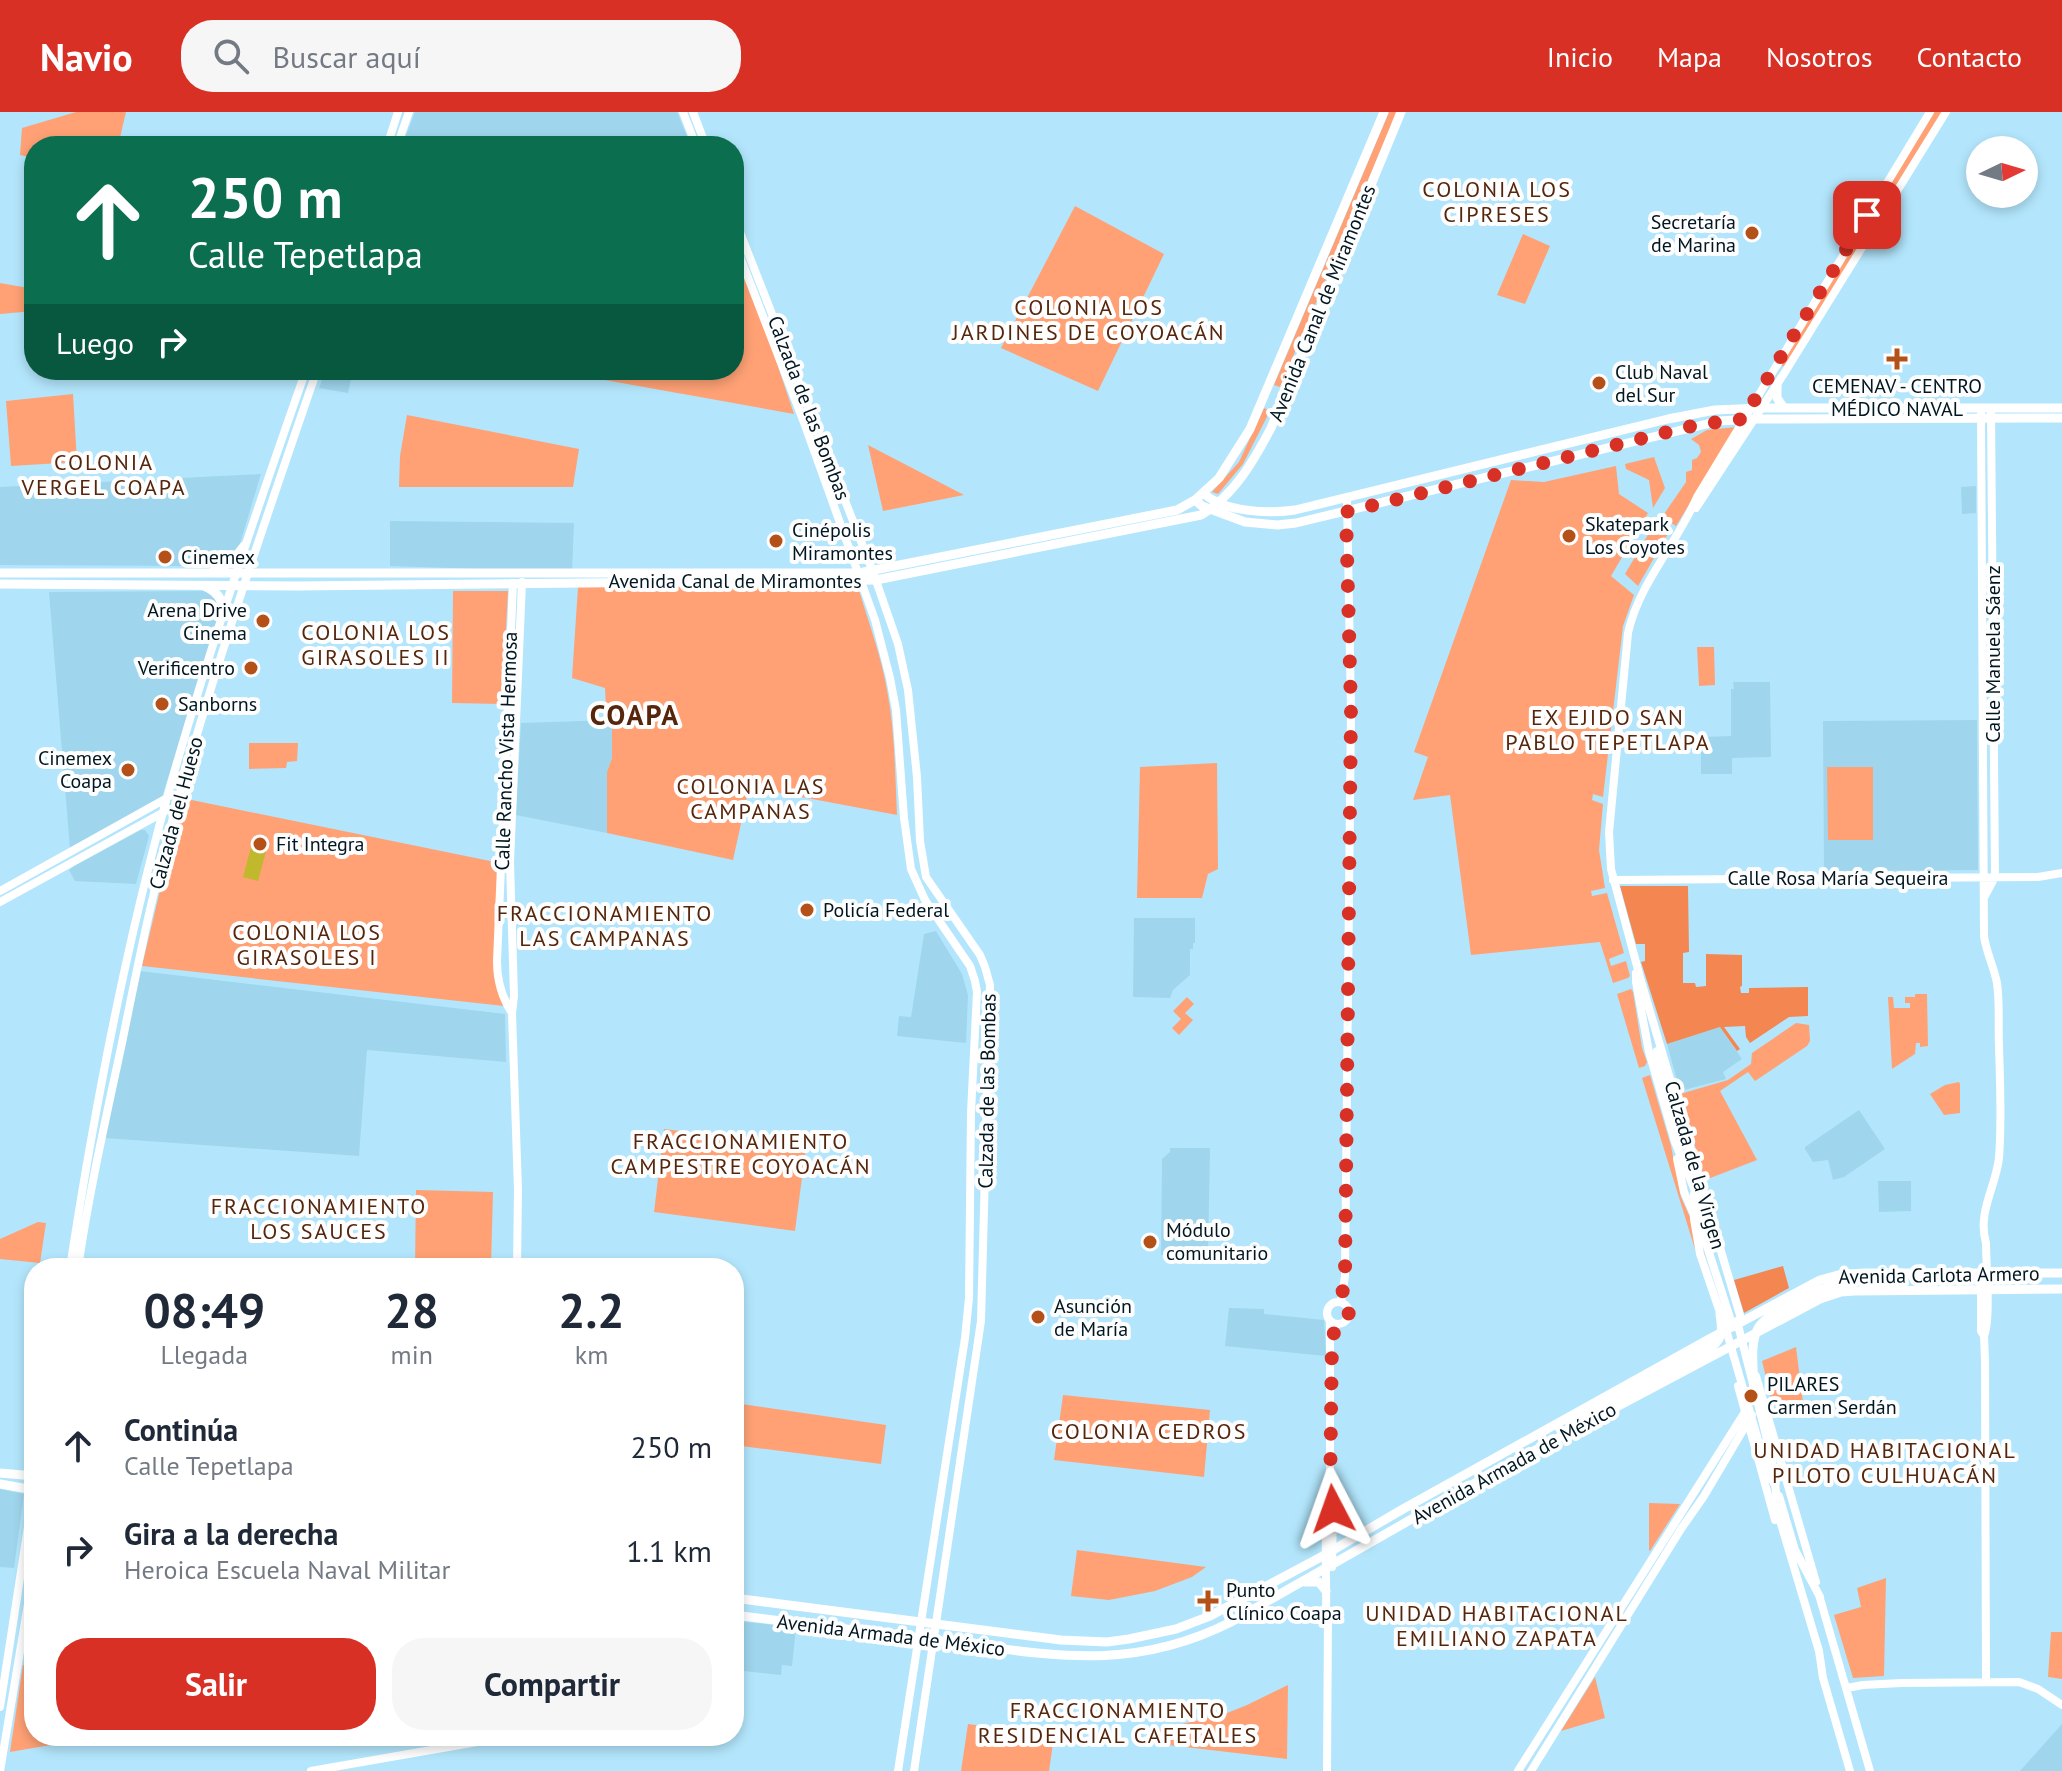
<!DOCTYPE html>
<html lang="es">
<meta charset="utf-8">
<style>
:root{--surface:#fff;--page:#f6f6f7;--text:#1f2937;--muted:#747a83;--accent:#d93025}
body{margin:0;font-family:"PT Sans",sans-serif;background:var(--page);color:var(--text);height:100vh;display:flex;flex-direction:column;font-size:30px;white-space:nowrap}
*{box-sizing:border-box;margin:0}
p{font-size:26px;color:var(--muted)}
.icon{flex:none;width:44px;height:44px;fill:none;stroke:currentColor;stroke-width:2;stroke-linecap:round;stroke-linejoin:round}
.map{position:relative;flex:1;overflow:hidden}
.side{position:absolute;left:24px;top:1146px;width:720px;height:488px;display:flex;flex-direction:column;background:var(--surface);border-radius:32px;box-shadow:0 4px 12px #0003}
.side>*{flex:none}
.top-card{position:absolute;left:24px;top:24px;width:720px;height:244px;border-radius:32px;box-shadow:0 4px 12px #0003;background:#0b6e4f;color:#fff;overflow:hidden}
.needle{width:52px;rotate:85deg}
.tools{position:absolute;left:1966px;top:24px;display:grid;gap:16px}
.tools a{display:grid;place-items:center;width:72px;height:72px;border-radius:50%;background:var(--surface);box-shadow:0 4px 12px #0003;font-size:40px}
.pin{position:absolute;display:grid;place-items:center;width:68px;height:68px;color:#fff;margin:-34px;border-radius:16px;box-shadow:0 4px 12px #0006}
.me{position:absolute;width:88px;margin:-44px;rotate:356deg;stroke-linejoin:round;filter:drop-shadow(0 0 6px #0008)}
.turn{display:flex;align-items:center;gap:28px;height:168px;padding:0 32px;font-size:36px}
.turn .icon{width:104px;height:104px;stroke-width:2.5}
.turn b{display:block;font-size:56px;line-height:68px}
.then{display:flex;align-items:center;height:76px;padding:0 32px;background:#0003;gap:16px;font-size:30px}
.eta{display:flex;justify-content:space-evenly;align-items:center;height:136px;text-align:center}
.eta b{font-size:48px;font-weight:600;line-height:56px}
.cta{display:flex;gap:16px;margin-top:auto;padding:16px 32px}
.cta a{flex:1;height:92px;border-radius:32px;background:var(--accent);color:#fff;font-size:32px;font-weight:600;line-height:92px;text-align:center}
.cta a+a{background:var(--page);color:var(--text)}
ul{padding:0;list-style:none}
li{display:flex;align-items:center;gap:24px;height:104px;padding:0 32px}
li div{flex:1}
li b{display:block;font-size:30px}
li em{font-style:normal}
header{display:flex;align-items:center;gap:48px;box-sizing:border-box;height:112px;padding:0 40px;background:var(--accent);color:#fff}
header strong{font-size:38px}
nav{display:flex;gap:44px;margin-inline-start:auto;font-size:28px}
.search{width:560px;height:72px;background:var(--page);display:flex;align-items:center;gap:20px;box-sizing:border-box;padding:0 28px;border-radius:32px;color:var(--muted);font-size:30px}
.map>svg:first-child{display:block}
.built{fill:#9fd6ed}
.green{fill:#ffa175}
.forest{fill:#f48751}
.water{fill:#c0b82d}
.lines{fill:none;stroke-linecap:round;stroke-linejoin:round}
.secondary{stroke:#fff;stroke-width:8}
.primary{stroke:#fff;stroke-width:9}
.route{stroke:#d93025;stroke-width:14;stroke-dasharray:0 25.2}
.poi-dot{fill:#b45119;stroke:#fefefe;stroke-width:3}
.labels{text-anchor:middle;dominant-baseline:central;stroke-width:8;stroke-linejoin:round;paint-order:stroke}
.poi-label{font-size:20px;fill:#001620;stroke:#fefefe;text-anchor:start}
.street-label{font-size:20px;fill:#001620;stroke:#fefefe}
.neighbourhood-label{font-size:22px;letter-spacing:2px;fill:#56260c;stroke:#fefefe}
.district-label{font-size:28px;font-weight:bold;letter-spacing:2px;fill:#56260c;stroke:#fefefe}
</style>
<header>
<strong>Navio</strong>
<div class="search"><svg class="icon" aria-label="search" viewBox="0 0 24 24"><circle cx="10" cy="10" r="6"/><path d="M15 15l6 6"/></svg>Buscar aquí</div>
<nav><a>Inicio</a><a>Mapa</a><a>Nosotros</a><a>Contacto</a></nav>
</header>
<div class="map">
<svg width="2062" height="1659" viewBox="0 0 2062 1659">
<rect width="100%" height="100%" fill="#b3e6fc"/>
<path class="built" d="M415,0h262l14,34h-289z
M326,258h27l-5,23 -29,-5z
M261,362l-22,73 -6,8 -14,9 -27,2 -192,-1v-78z
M1976,374v27l-14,1 -1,-27z
M390,409l184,2 -2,49 -182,-6z
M209,479l9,7 2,15 -58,184 -92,52 -21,-257z
M1733,570h37l1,75 -39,1v16h-31v-37l30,-1v-47h3z
M612,608v38l-5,14v61l-91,-18 5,-92z
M1977,608l1,150 -154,1 -1,-150z
M141,718h4l4,6 -13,48 -61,-3 -6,-11 5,-4z
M1134,806h61v25h-2v6h-3v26l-17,15 -3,8 -37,-1z
M936,819l26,43 6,21 -2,48 -69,-7 2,-20 12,1 13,-83z
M140,859l365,43 1,48 -139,-12 -8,106 -255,-18z
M1720,915l22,32 -19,13 3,7 -46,12 -13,-47z
M1859,998l26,39 -41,28 -11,3 -5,-20 -15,2 -8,-13v-2z
M1170,1036h40l-2,108 -47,-1 1,-96 8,-7z
M1878,1069h33v30l-32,1z
M1229,1196l35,1v5l60,6 2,36 -101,-10z
M0,1377l24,5 -10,74 -14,-1z
M745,1510l51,5 -4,39 -10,-1 -1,10 -47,-5 7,-21 2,-25z
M2062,1612v47h-42z"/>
<path class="green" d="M76,0h50l-8,34h-84v12l-14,-3 2,-27z
M1389,0h8l-117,275 -6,-2z
M1934,0h9l-158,255 -4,-2z
M1075,94l89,48 -66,137 -97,-43z
M1523,122l27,12 -25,58 -28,-9z
M744,154l50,148 -245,-44h185v-103z
M0,171l34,6v22l-34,3z
M73,282l4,68 -66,4 -5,-65z
M1264,296l6,3 -27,53 -25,30 -6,-2 27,-30z
M407,303l172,34 -6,38h-174l1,-31z
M1736,315l-60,99 -14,-9 24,-35v-10l6,-2v-10l5,-2 4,-6 -2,-7 -8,-6 16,-9z
M868,333l96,50 -81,16z
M1654,345l11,31 -12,20 -4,-28 -23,-11 -1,-5z
M1616,354l3,28 29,19 -37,63 23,19 -11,31 -20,171 -10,-3 -1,6 11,4 -4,46 6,38 -14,3 1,5 15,-3 17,60 -15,6 2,7 15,-5 4,15 -2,2 -15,5 -13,-41 -129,13 -21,-160 -37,5 15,-43 -14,-5 97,-272 33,2z
M1656,409l14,9 -32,56 -13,-12z
M578,475h280c10,34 23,68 29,103 8,41 8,83 10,125l-148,-28 -16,73 -126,-27v-61l5,-14v-38l-6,-12 -1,-20 -33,-10z
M453,479h55l-6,113 -50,-1z
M1697,535h17l1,38 -16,1z
M249,631h49l-1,18 -10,1 -1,6 -37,1z
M1217,651l1,106 -10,5 -6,24h-65l3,-131z
M1827,655h46v73h-45z
M182,686l318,65 -4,106 8,37 -362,-40z
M1631,877l2,3 9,56 5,14 -2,4 -6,2 -22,-74z
M1915,882h12l1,52 -8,1v-4h-4l-1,11 -23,15 -4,-72h5l1,11h16v-5h-5v-6h10z
M1187,885l7,7 -9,9 8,7 -14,15 -7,-7 9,-9 -8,-8z
M1796,911l13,2 1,16 -3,5 -52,35 -7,-9 -28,19 37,69 -52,20 -25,-86 48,-14 23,-16 1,-11z
M1650,963l21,71 10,51 19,43 10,33 -7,2 -61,-197z
M1959,970l1,2v29l-16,2 -14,-21 15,-9z
M664,1017l142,18 -11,84 -141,-19z
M416,1078l77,2 -2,74 -76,2z
M38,1110l8,1 -6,40 -40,-4v-20z
M1796,1235l7,56 -30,3 -11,-45z
M1063,1283l147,15 -6,67 -150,-17z
M734,1291l152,22 -5,39 -147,-19z
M1649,1391l31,1 -30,47 -1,-1z
M1077,1438l129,17 -14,10 -37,14 -46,9 -38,-4z
M1886,1466l-2,98 -31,2 -19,-63 27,-8 -4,-19z
M2051,1520h11v47l-14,-2z
M23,1553l11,3v68h69l-93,16z
M1595,1565l10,41 -44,13z
M1288,1573l-1,74 -136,-16 -3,-4 3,-8 71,-16 25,-10z
M968,1612l86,12 -5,35h-88z"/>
<path class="forest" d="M1620,774h68l1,66 -6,1v30h12l1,4 10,-1v-32l36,1v31l-2,1 1,6h8v-5l59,-1v29l-19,1 -39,26 -4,-6 -1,-11 -21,1 16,22 -3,2 -17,-24 -53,17 -26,-82 4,-1v-17h-9z
M1783,1154l6,22 -45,25 -10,-33z"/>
<path class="water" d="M253,728l15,4 -10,37 -15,-4z"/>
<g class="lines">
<path class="secondary" d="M683,0l13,34
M693,0l13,34
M387,34l11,-34
M397,34l12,-34
M734,105l139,355 25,72 10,46 9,87 3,64 6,36 54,78 5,12 5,18 -9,336 -67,450
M734,129l69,179 72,200 15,58 6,32 8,108 7,51 14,31 45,66 5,15 2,11 -6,121 -2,185 -4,40 -67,433
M1981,301l3,523c2,16 10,31 13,47 3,21 1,42 2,63 1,36 3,75 0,112 -3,28 -22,55 -13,85 0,20 5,77 -2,93
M1696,396l89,-136 161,-260
M1613,768l425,-3 24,-4
M0,779l167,-93
M1985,784l10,-19 -4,-465
M0,790l164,-90
M1636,861v9l13,70 26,90 32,78
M512,901c-10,-15 -15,-34 -15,-52l16,-378
M1657,939l15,52
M1677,1047l7,33 21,48 28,87
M1694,1082v25l6,35 27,79 36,124 9,23
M70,1156c24,-157 54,-314 96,-467 41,-146 90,-289 140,-431
M78,1156c11,-76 28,-150 44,-225 16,-79 32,-159 54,-236 41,-147 91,-292 141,-437
M517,1156l1,-78 -6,-177 2,-17 -4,-134 12,-280
M1981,1160v59l3,5 1,25 1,321
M1327 1201a11 11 0 1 1 22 0a11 11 0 1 1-22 0Z
M1341,1190l4,-26 6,-566 -4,-211
M1737,1209l35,138 7,58 40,134 4,27 27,93
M1742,1210l-101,-341 -30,-112 -2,-37 19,-199c11,-50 49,-89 69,-136l233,-385
M1756,1264l60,206
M1738,1274l37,134
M1779,1384l16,54 25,47
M1331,1389l2,8 -1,58
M1819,1483l51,176
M1847,1576l16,-3 38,-2 118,-1 19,7 24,16
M0,1595l34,-219
M0,1659l34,-203
M311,1659l189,-33v-2
M1327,1659l1,-155 -2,-6c1,-33 -3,-81 4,-112v-176
M1518,1659l227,-359
M1531,1659l150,-242 23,-33 48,-81"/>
<path class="primary" d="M1777,272v14l7,10
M1203,381c21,19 65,21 92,17l373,-91 47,-9 47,-2h300
M1195,388l7,6 43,16 32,3 19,-2 423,-102 36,-2 307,-1
M213,459l18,-9 13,-16
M0,461h859l318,-63 18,-10 24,-22 31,-49 134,-317
M0,472l298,2 578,-6 325,-65c33,-19 53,-55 70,-87l130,-316
M204,474c15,6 21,17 18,32
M1754,1277c0,-17 -4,-40 2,-56 4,-13 17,-18 28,-24 20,-11 39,-23 63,-27 19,-3 38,-1 56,-4
M1568,1317l21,-16 123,-66c12,-10 10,-19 8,-33
M0,1361l34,3
M0,1372l34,6
M1305,1470h14l7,9
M734,1486l327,42 46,2 22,-3 47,-10 34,-13 111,-59 82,-48 308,-171 109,-58 18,-5 26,-2h198
M734,1503c66,8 133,17 199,25 111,13 193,35 298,-18l265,-151 324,-172 21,-7 13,-1 208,-2"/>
</g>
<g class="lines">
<path class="route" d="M1333,1397l-3,-11 2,-161c2,-4 4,-8 6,-11 8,-9 18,-12 3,-24l4,-26 6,-566 -5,-198 350,-87 47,-6 124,-204"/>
</g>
<g class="poi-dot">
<circle cx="1752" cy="121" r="8"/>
<path d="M1893 235h8v8h8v8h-8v8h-8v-8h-8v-8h8z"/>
<circle cx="1599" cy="271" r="8"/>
<circle cx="1569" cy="424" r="8"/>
<circle cx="776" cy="429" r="8"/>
<circle cx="165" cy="445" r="8"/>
<circle cx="263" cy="509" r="8"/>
<circle cx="251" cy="556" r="8"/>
<circle cx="162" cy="592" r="8"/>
<circle cx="128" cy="658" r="8"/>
<circle cx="260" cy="732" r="8"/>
<circle cx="807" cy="798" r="8"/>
<circle cx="1150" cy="1130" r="8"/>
<circle cx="1038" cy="1205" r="8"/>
<circle cx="1751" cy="1284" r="8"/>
<path d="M1204 1477h8v8h8v8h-8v8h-8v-8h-8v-8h8z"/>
</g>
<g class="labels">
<g class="poi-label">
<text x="1736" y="110" text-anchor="end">Secretaría<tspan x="1736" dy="23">de Marina</tspan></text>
<text x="1615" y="260">Club Naval<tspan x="1615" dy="23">del Sur</tspan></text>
<text x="1897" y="274" text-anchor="middle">CEMENAV - CENTRO<tspan x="1897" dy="23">MÉDICO NAVAL</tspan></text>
<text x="1585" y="412">Skatepark<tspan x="1585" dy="23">Los Coyotes</tspan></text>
<text x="792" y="418">Cinépolis<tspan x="792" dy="23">Miramontes</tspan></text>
<text x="181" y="445">Cinemex</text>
<text x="247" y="498" text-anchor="end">Arena Drive<tspan x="247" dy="23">Cinema</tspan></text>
<text x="235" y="556" text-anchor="end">Verificentro</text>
<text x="178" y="592">Sanborns</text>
<text x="112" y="646" text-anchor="end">Cinemex<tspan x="112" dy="23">Coapa</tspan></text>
<text x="276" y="732">Fit Integra</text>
<text x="823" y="798">Policía Federal</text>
<text x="1166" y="1118">Módulo<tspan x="1166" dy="23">comunitario</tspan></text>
<text x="1054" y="1194">Asunción<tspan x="1054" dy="23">de María</tspan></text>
<text x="1767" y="1272">PILARES<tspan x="1767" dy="23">Carmen Serdán</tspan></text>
<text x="1226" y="1478">Punto<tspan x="1226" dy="23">Clínico Coapa</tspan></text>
</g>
<g class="street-label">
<text transform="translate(1322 191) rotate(-68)">Avenida Canal de Miramontes</text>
<text transform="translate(809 296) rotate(69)">Calzada de las Bombas</text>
<text x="735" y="469">Avenida Canal de Miramontes</text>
<text transform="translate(1993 542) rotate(-90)">Calle Manuela Sáenz</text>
<text transform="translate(506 639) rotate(-88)">Calle Rancho Vista Hermosa</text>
<text transform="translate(176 701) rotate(-75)">Calzada del Hueso</text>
<text x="1838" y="766">Calle Rosa María Sequeira</text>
<text transform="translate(987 979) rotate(-89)">Calzada de las Bombas</text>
<text transform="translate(1695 1053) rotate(74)">Calzada de la Virgen</text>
<text transform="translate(1939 1163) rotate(-1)">Avenida Carlota Armero</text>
<text transform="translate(1514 1351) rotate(-29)">Avenida Armada de México</text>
<text transform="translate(891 1523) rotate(7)">Avenida Armada de México</text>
</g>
<g class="neighbourhood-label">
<text x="1497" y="77">COLONIA LOS<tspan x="1497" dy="25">CIPRESES</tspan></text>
<text x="1089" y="195">COLONIA LOS<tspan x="1089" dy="25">JARDINES DE COYOACÁN</tspan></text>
<text x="104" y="350">COLONIA<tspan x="104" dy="25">VERGEL COAPA</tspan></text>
<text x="376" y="520">COLONIA LOS<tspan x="376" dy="25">GIRASOLES II</tspan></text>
<text x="1608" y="605">EX EJIDO SAN<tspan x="1608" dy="25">PABLO TEPETLAPA</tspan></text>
<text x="751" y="674">COLONIA LAS<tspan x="751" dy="25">CAMPANAS</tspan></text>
<text x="605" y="801">FRACCIONAMIENTO<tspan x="605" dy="25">LAS CAMPANAS</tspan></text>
<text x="307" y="820">COLONIA LOS<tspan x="307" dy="25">GIRASOLES I</tspan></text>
<text x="741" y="1029">FRACCIONAMIENTO<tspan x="741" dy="25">CAMPESTRE COYOACÁN</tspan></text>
<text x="319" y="1094">FRACCIONAMIENTO<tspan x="319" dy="25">LOS SAUCES</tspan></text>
<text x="1149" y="1319">COLONIA CEDROS</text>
<text x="1885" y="1338">UNIDAD HABITACIONAL<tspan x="1885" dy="25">PILOTO CULHUACÁN</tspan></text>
<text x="1497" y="1501">UNIDAD HABITACIONAL<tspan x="1497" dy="25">EMILIANO ZAPATA</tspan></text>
<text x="1118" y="1598">FRACCIONAMIENTO<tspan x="1118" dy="25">RESIDENCIAL CAFETALES</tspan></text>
</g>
<g class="district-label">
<text x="635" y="602">COAPA</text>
</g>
</g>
</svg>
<div class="tools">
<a><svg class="needle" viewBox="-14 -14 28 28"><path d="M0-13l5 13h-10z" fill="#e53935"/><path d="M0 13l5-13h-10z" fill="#747a83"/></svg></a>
</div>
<div class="pin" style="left:1867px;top:103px;background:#d93025"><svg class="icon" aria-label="arrive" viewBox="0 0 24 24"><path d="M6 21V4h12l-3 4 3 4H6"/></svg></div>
<svg class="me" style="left:1333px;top:1397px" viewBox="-20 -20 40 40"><path d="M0-17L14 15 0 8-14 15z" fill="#d93025" stroke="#fff" stroke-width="4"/></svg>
<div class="top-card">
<div class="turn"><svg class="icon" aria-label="ahead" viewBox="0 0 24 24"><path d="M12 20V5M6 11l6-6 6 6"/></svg><div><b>250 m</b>Calle Tepetlapa</div></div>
<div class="then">Luego<svg class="icon" aria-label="right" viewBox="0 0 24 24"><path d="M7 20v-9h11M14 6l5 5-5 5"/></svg></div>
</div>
<section class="side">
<div class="eta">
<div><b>08:49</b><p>Llegada</p></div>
<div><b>28</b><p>min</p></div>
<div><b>2.2</b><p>km</p></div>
</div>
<ul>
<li><svg class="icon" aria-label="ahead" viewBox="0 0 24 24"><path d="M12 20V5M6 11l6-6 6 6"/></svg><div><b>Continúa</b><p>Calle Tepetlapa</p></div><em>250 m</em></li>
<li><svg class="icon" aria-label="right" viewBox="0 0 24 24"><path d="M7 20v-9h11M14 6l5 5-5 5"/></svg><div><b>Gira a la derecha</b><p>Heroica Escuela Naval Militar</p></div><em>1.1 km</em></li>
</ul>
<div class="cta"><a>Salir</a><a>Compartir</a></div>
</section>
</div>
